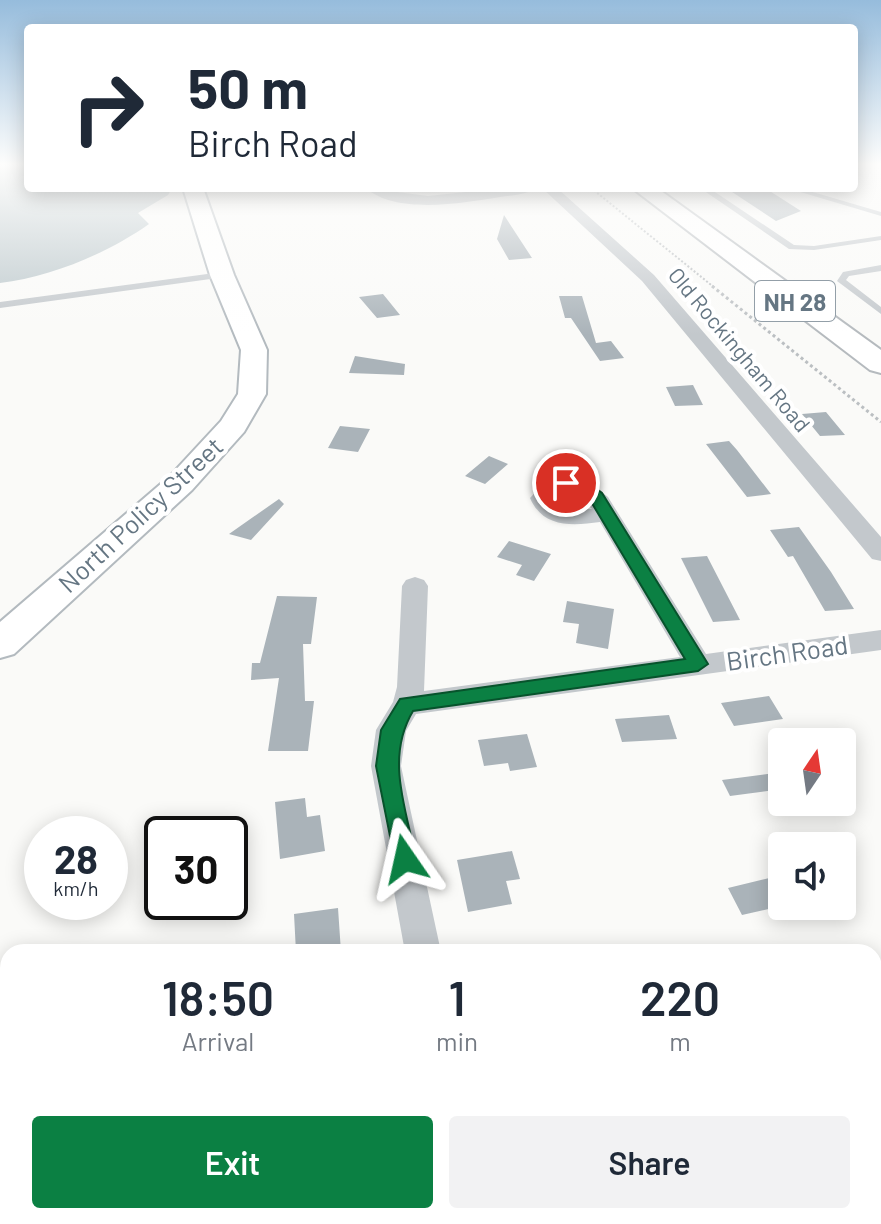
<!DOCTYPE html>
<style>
:root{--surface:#fff;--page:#f2f2f3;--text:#1f2937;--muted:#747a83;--accent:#0b8043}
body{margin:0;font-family:Barlow,sans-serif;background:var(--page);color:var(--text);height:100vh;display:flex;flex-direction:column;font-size:30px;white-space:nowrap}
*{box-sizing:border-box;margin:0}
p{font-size:26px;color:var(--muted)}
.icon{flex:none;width:44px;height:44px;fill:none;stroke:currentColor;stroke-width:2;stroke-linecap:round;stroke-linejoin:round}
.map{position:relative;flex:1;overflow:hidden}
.sheet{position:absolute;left:0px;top:944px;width:882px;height:280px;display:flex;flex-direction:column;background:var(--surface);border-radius:24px 24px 0 0;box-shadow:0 4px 20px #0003}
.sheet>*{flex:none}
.banner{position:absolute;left:24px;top:24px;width:834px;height:168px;border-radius:8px;box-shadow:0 4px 20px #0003;background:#fff;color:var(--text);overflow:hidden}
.needle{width:52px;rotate:13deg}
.controls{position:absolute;left:768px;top:728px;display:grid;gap:16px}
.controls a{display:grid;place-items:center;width:88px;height:88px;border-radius:8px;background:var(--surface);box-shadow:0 4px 20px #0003;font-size:40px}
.speed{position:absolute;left:24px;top:816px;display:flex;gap:16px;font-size:40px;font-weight:700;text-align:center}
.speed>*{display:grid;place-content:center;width:104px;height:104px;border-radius:50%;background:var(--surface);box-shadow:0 4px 20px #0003;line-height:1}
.speed small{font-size:20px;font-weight:400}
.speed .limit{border:4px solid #111;border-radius:12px;background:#fff;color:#111}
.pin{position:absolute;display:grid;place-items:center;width:68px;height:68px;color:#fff;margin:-34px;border:4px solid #fff;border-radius:50%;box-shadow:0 2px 8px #0007}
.me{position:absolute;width:88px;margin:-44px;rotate:349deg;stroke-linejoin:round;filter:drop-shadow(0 0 6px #0008)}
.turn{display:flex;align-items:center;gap:28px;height:168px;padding:0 32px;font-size:36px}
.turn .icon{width:104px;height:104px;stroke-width:2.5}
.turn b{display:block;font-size:56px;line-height:68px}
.eta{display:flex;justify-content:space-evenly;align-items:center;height:136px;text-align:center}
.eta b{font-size:48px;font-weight:600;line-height:56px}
.primary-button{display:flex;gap:16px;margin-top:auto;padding:16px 32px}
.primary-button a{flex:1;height:92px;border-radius:8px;background:var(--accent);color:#fff;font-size:32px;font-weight:600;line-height:92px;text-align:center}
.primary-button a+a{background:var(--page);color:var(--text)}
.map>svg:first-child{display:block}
.water{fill:#bbc7cb}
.building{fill:#aab3b9}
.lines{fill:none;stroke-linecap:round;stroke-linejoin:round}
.secondary-casing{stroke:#b3babf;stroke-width:4}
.primary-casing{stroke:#b5babe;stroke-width:4}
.path-far1{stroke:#bbbfc2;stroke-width:2;stroke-dasharray:2 2;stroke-linecap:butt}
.path{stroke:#bbbfc2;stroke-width:3;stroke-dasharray:3 3;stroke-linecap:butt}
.lane{fill:#c3c8cc;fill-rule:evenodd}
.street{fill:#c3c8cc;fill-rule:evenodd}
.secondary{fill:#fff;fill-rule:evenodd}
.primary{fill:#fff;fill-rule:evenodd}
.route{fill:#0b8043;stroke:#07532c;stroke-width:2}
.labels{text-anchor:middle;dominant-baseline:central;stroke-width:8;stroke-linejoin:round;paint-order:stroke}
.far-street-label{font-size:22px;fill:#657683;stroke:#fff}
.shield{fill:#fff;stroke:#939fa8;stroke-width:2}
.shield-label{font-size:24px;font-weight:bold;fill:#657683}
.street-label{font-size:26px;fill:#657683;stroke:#fff}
</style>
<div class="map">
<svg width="881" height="1224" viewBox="0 0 881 1224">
<rect width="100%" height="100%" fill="#fafaf8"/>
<path class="water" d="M0,164h28v24h144l-4,7 -30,18 11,11c-41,29 -98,53 -149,59z"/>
<path class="building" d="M726,188h39l36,23 -25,10z
M504,215l28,43 -23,2 -12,-21z
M383,294l17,21 -23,3 -18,-21z
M559,296h23l14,47 15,-2 13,17 -24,3 -29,-43h-6z
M355,356l50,8 -1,11 -55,-2z
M693,385l10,20 -28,1 -9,-19z
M826,412l19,23 -25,1 -18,-22z
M340,426l30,3 -12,23 -30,-4z
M729,441l8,9 34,44 -24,3 -41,-53z
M489,456l19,8 -23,20 -20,-8z
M279,499l5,5 -33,36 -22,-6z
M799,527l32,45 23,37 -29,2 -32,-55 -5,1 -18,-27z
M509,541l42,13 -17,27 -18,-6 6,-10 -25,-8z
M707,556l33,64 -27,2 -32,-64z
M277,596l40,1 -6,47h-8l2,57h9l-6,50h-40l11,-73 -28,2 1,-17h8z
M567,601l47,8 -6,40 -32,-6 3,-19 -16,-2z
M769,696l14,23 -49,7 -13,-23z
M669,715l8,24 -55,3 -7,-23z
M527,734l10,33 -27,4 -2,-8 -24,3 -6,-26z
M782,772v17l-52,7 -8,-16z
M305,798l2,19 13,-2 5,36 -45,8 -5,-57z
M512,851l8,28 -14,2 6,23 -44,8 -11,-52z
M782,875v31l-40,9 -14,-27z
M338,908l3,44h-45l-2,-38z"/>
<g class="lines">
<defs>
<path id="secondary" d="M183,188h20l31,87 33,75 -1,44 -22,38 -52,58 -178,164 -14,4v-36l170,-146 51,-55 17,-27 3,-44 -31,-75z"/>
<path id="primary" d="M632,188h25l224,162v23l-11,-3z"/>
</defs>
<use href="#secondary" class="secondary-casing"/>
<use href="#primary" class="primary-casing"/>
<path class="path-far1" d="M591,188l124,100"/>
<path class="path" d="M712,286l169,136"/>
<path class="lane" d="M700,188h9l85,57 20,1 67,-10v4l-67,10 -25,-1z
M787,188h12l82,24v4z
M881,265v6l-32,5 -3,4 35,27v7l-44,-33 6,-9z
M222,272l4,3 -1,2 -225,31v-6z"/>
<path class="street" d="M366,188l62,8 75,-8h33c-9,7 -24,7 -36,9 -36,6 -104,18 -134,-9z
M542,188h15l97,87 227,262v24l-9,-2 -230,-278z
M562,477l25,4 21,16 98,157 175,-24v20l-465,64 -10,17 -5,35 40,186h-36l-34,-186 5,-36 17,-28 4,-15 5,-101 4,-6 9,-3 9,3 4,6 -4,105 256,-34 -80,-135c-28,4 -57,6 -70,-24l16,-17zM562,490l17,5 13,14 -33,-1 -7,-10z
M881,976v38l-7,3v-39z
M392,1216h57l-4,8h-56z"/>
<use href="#secondary" class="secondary"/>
<use href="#primary" class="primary"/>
</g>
<linearGradient id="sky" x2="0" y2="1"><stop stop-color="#96bcdc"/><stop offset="0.49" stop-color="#fdfdfc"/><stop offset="1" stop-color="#fdfdfc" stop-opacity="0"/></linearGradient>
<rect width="881" height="335" fill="url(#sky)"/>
<path class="route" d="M566,479l24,5 12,9 106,171 -10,7 -285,40c-28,47 -7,97 3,148l-3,7 -8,3 -9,-3 -20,-100 5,-36 19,-31 285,-40 -95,-159 -11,-9 -21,-8z"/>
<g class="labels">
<g class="far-street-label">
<text transform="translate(740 349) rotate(50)">Old Rockingham Road</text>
</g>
<rect class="shield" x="755" y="281" width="80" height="40" rx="6"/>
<g class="shield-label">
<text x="795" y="301">NH 28</text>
</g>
<g class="street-label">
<text transform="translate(140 514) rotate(-43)">North Policy Street</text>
<text transform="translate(787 652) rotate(-8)">Birch Road</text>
</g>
</g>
</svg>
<div class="controls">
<a><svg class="needle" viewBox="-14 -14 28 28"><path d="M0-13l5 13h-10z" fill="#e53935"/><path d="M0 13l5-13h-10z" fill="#747a83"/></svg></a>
<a><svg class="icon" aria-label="sound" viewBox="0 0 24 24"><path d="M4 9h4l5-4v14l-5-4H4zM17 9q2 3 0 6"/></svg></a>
</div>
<div class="speed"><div>28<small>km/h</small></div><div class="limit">30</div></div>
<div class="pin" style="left:566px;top:483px;background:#d93025"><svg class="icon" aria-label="arrive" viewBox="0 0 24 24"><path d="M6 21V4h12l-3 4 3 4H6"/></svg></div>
<svg class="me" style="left:405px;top:859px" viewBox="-20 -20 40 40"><path d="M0-17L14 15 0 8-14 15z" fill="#0b8043" stroke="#fff" stroke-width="4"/></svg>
<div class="banner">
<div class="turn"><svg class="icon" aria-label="right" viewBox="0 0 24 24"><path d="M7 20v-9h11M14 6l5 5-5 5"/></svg><div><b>50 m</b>Birch Road</div></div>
</div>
<section class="sheet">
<div class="eta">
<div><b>18:50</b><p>Arrival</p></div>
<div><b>1</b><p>min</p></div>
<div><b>220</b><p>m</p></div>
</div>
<div class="primary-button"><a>Exit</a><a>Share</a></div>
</section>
</div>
